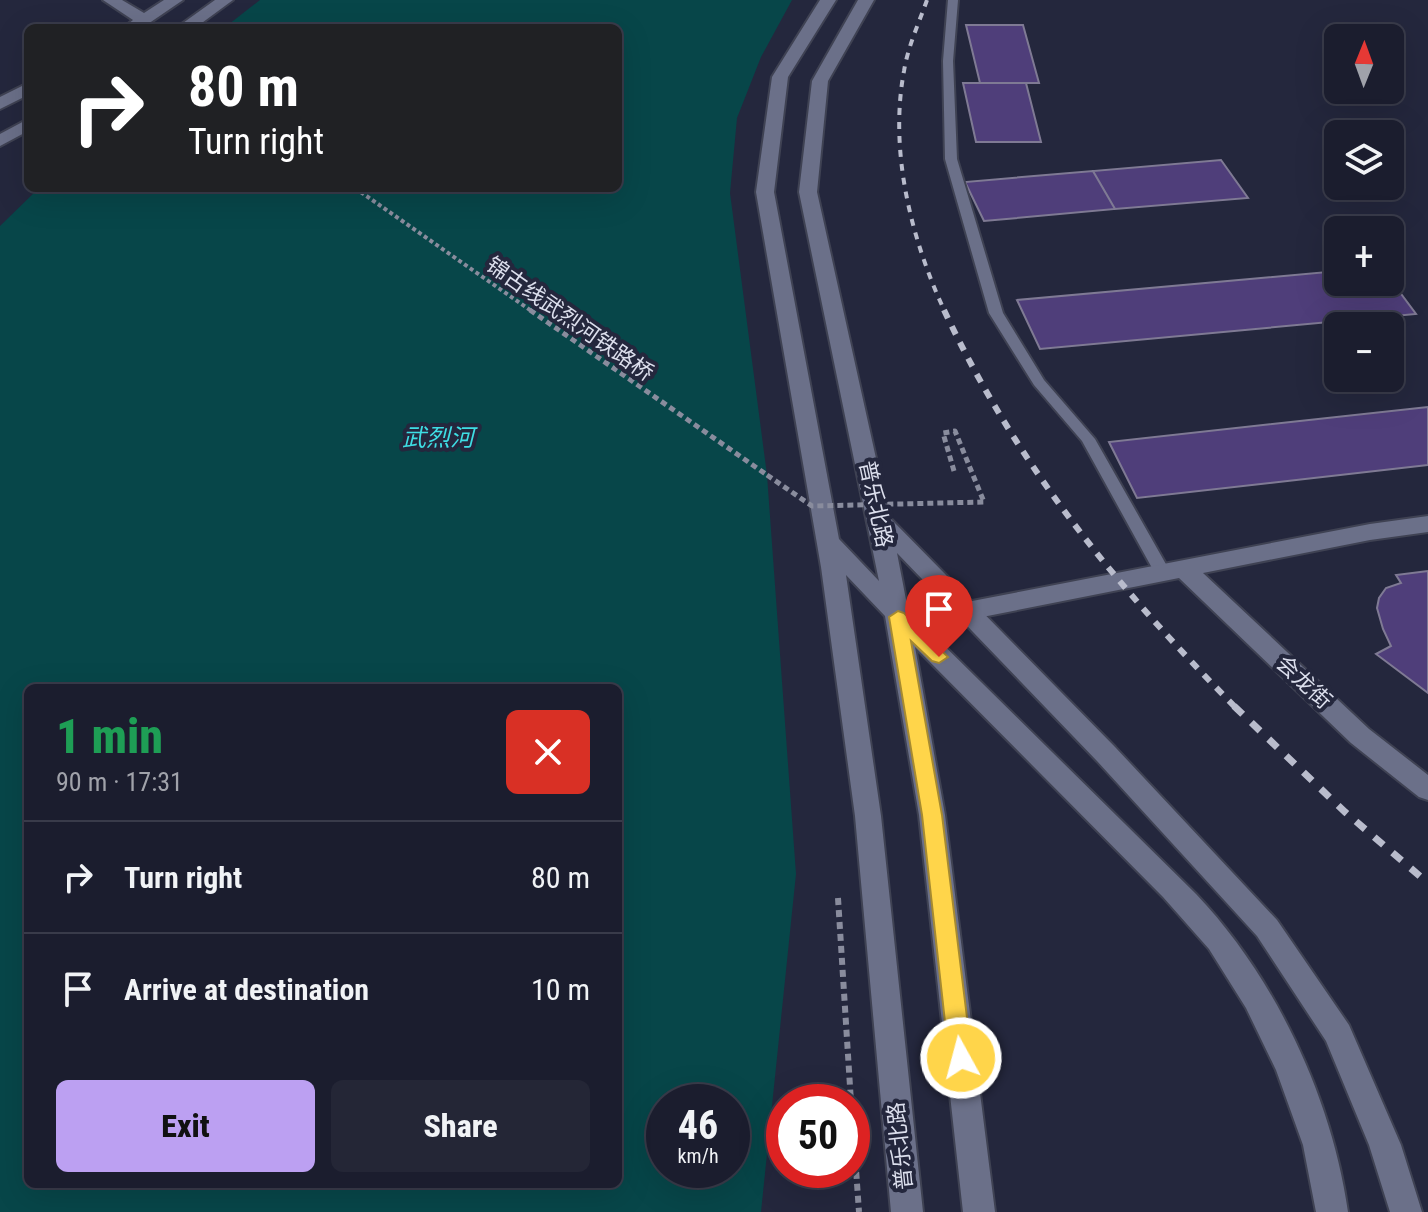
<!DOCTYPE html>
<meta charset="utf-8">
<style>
:root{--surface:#1b1d2e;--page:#242636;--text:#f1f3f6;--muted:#a0a2aa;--line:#393b4a;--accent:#bca0f2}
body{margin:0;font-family:"Roboto Condensed","Noto Sans SC",sans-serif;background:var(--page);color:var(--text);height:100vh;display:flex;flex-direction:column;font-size:30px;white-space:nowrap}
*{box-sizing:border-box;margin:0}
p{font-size:26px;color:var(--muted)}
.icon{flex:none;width:44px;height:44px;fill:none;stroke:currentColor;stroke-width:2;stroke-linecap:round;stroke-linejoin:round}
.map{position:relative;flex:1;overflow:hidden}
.side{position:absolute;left:24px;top:684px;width:598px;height:504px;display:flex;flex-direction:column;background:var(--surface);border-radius:12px;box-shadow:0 8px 32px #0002,0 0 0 2px var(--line)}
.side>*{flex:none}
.banner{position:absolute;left:24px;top:24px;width:598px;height:168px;border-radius:12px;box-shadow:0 8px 32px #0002,0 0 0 2px var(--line);background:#202124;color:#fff;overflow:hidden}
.needle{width:52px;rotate:1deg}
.controls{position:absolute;left:1324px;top:24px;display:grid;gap:16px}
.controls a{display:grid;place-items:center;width:80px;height:80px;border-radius:12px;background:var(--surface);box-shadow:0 8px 32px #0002,0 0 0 2px var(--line);font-size:40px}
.speed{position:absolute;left:646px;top:1084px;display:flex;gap:16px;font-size:40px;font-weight:700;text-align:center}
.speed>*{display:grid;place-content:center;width:104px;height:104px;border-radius:50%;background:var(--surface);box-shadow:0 8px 32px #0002,0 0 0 2px var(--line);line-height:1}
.speed small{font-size:20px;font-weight:400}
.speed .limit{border:12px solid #d22;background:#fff;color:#111}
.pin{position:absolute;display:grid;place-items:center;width:68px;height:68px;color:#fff;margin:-82px -34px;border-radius:50% 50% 50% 0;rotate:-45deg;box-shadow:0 0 8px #0007}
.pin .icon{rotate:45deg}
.me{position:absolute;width:88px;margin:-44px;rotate:353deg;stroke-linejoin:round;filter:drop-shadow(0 0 6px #0008)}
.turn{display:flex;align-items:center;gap:28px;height:168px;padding:0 32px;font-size:36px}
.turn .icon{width:104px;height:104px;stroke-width:2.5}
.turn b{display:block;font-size:56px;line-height:68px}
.round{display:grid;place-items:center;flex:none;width:84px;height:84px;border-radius:12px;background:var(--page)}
.overview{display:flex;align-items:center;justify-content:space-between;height:136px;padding:0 32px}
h1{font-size:48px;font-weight:800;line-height:60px;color:#1e9e55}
.primary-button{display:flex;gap:16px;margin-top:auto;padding:16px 32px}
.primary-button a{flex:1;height:92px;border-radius:12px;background:var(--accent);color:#111;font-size:32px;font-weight:800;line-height:92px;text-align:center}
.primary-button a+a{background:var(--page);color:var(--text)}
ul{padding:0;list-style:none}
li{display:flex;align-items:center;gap:24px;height:112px;padding:0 32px;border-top:2px solid var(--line)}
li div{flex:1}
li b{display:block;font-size:30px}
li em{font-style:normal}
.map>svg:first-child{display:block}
.water{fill:#074649;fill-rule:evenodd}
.building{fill:#4f3e7a;stroke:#7f7a94;stroke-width:2}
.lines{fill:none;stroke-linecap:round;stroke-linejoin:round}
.lane-casing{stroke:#3f4253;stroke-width:4}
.street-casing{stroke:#3f4253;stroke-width:4}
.secondary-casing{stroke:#3f4253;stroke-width:4}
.path-far2{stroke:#898c9d;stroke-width:4;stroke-dasharray:4 3;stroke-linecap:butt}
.path-far1{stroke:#898c9d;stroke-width:5;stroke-dasharray:6 4;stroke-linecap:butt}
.path{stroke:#898c9d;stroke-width:6;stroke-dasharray:7 5;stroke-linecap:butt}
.lane{fill:#6b7089;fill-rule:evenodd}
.street{fill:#6b7089;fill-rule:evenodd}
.secondary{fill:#6b7089;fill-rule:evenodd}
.rail-far2{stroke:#b9bccc;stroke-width:4;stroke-dasharray:7 7;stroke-linecap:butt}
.rail-far1{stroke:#b9bccc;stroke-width:6;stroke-dasharray:9 9;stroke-linecap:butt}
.rail{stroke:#b9bccc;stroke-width:7;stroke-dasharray:12 12;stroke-linecap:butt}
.path-bridge{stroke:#898c9d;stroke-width:5;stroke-dasharray:6 4;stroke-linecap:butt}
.route{fill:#ffd54a;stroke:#a68a30;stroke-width:2}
.labels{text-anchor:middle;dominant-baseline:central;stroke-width:8;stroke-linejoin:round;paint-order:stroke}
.street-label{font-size:22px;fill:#dcdfed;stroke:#24273d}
.water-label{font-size:24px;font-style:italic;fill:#3edee4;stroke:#24273d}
</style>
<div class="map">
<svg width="1428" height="1212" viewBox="0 0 1428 1212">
<rect width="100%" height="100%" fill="#24273d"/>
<path class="water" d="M260,0h532l-31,57 -24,61 -7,75 37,282 29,399 -35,338h-761v-986l39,-38h579v-160h-394zM28,688h590v496h-590zM732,1102v68h-68v-68z"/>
<path class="building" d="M966,25h57l16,58h-59z
M963,83h63l15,59h-65z
M1221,160l27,38 -133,11 -22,-38z
M1093,171l22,38 -131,12 -19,-39z
M1338,271v11h52v-3l26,35 -376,35 -23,-49z
M1428,407v58l-291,33 -28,-56z
M1428,571v122l-52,-39 15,-8 -8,-17 -6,-21 2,-10 7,-10 15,-5 -5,-8z"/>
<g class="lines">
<defs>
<path id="lane" d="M948,0h10l-5,61 4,98 46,154 41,67 51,59 76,134 -2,4h-12l-75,-136 -48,-56 -45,-72 -44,-154 -2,-98z"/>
<path id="street" d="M1428,516v16l-58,8 -167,33 166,156 59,46v25l-9,-3 -68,-54 -172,-165 -212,42 -9,-3 -3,-6 3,-6 9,-3 403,-78z"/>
<path id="secondary" d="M103,0h19l22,13 20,-13h19l-41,28h-19l10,-8z
M215,0h18l-38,28h-19z
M820,0h16l-48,77 -14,115 65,347 40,42 -80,-389 13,-111 46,-81h16l-46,81 -11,111 72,325 226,230 162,173 72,105 52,120 21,67h-32l-21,-67 -43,-104 -69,-105 -160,-175 -200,-208 11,57 288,284c79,83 136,204 152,318h-32l-13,-67 -27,-75 -30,-62 -37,-59 -46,-52 -248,-250 30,168 50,397h-32l-44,-397 -34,-199 -39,-41 35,241 42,396h-32l-36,-396 -34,-249 -65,-375 16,-115z
M28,83v12l-28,14v-12z
M28,119v12l-28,15v-12z"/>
</defs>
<use href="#lane" class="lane-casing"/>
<use href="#street" class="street-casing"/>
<use href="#secondary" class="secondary-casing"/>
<path class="path-far2" d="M355,188l178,124"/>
<path class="path-far1" d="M530,310l237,165
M954,471l-11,-38 12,-2 29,71"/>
<path class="path" d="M838,898l13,204
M852,1112l7,100"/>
<use href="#lane" class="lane"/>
<use href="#street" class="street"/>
<use href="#secondary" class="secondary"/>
<path class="rail-far2" d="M927,0c-8,23 -19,46 -23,71 -15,80 7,168 41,241"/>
<path class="rail-far1" d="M944,310c74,157 171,275 292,398"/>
<path class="rail" d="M1234,706l111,106 83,71"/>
<path class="path-bridge" d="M767,475l45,31 172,-4"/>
</g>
<path class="route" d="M898,611l6,2 44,44 -9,6 -7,-2 -21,-20 31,174 30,243 -3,7 -8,3 -8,-3 -4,-7 -27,-243 -33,-198z"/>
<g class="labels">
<g class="street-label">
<text transform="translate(570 319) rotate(35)">锦古线武烈河铁路桥</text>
<text transform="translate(876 504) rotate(78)">普乐北路</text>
<text transform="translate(1304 682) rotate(43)">会龙街</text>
<text transform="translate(900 1146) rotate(-96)">普乐北路</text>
</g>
<g class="water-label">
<text x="438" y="438">武烈河</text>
</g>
</g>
</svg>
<div class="controls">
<a><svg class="needle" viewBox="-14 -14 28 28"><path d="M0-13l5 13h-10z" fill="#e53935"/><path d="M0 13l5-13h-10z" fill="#a0a2aa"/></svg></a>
<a><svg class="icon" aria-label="layers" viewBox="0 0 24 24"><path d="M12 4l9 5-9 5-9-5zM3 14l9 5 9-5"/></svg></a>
<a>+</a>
<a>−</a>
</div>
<div class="speed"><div>46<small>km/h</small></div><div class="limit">50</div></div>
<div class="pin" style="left:939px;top:657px;background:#d93025"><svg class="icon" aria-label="arrive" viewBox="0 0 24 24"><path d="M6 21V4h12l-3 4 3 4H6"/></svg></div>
<svg class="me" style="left:961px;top:1058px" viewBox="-20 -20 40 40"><circle r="17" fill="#ffd54a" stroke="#fff" stroke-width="3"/><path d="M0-11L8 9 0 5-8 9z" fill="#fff"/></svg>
<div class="banner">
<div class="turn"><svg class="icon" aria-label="right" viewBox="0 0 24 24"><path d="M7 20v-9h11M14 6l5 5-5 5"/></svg><div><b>80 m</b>Turn right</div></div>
</div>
<section class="side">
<div class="overview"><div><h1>1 min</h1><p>90 m · 17:31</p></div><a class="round" style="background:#d93025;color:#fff"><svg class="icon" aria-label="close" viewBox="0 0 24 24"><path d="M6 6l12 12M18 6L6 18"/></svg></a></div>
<ul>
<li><svg class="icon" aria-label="right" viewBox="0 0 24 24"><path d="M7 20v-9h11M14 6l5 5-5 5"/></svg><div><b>Turn right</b></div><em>80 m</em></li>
<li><svg class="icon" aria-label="arrive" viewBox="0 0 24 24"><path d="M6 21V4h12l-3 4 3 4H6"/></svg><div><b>Arrive at destination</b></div><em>10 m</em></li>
</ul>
<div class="primary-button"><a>Exit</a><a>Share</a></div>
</section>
</div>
